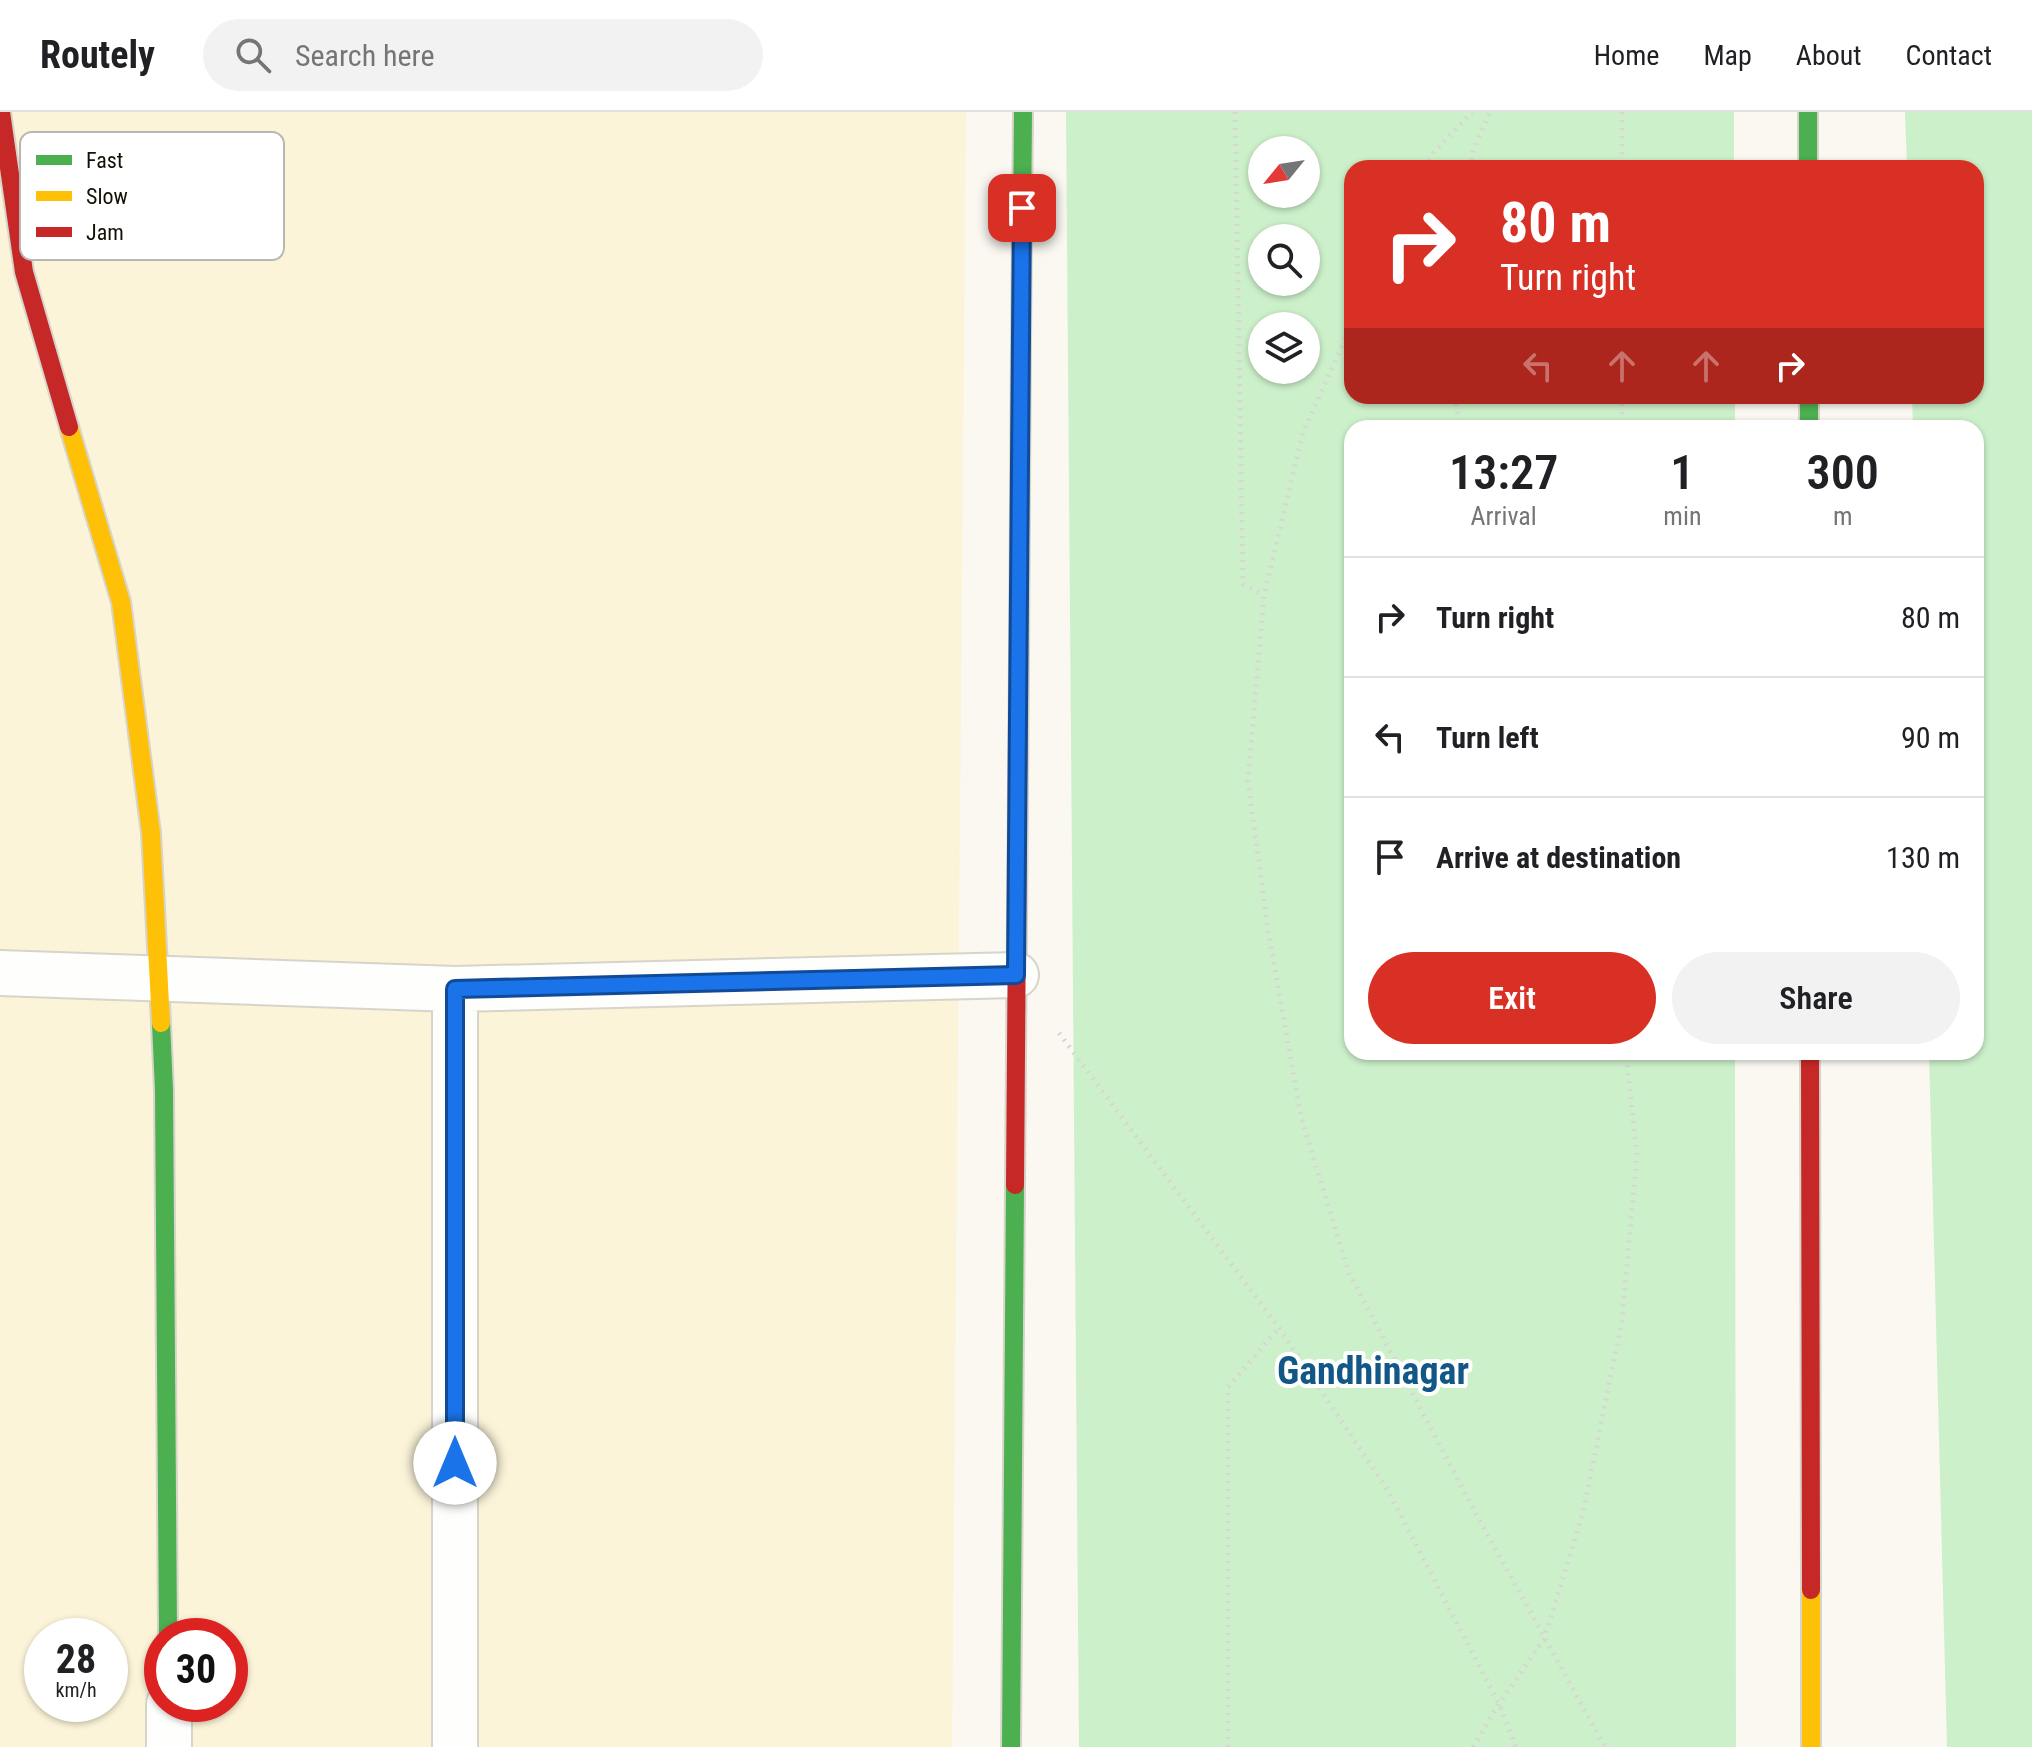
<!DOCTYPE html>
<style>
:root{--surface:#fff;--page:#f2f2f2;--text:#202124;--muted:#757577;--line:#e0e0e0;--accent:#d93025}
body{margin:0;font-family:"Roboto Condensed",sans-serif;background:var(--page);color:var(--text);height:100vh;display:flex;flex-direction:column;font-size:30px;white-space:nowrap}
*{box-sizing:border-box;margin:0}
p{font-size:26px;color:var(--muted)}
.icon{flex:none;width:44px;height:44px;fill:none;stroke:currentColor;stroke-width:2;stroke-linecap:round;stroke-linejoin:round}
.map{position:relative;flex:1;overflow:hidden}
.details{position:absolute;left:1344px;top:308px;width:640px;height:640px;display:flex;flex-direction:column;background:var(--surface);border-radius:24px;box-shadow:0 2px 6px #0004}
.details>*{flex:none}
.banner{position:absolute;left:1344px;top:48px;width:640px;height:244px;border-radius:24px;box-shadow:0 2px 6px #0004;background:#d93025;color:#fff;overflow:hidden}
.needle{width:52px;rotate:240deg}
.buttons{position:absolute;left:1248px;top:24px;display:grid;gap:16px}
.buttons a{display:grid;place-items:center;width:72px;height:72px;border-radius:50%;background:var(--surface);box-shadow:0 2px 6px #0004;font-size:40px}
.speed{position:absolute;left:24px;top:1506px;display:flex;gap:16px;font-size:40px;font-weight:700;text-align:center}
.speed>*{display:grid;place-content:center;width:104px;height:104px;border-radius:50%;background:var(--surface);box-shadow:0 2px 6px #0004;line-height:1}
.speed small{font-size:20px;font-weight:400}
.speed .limit{border:12px solid #d22;background:#fff;color:#111}
.pin{position:absolute;display:grid;place-items:center;width:68px;height:68px;color:#fff;margin:-34px;border-radius:16px;box-shadow:0 4px 12px #0006}
.me{position:absolute;width:88px;margin:-44px;rotate:0deg;stroke-linejoin:round;filter:drop-shadow(0 0 6px #0008)}
.turn{display:flex;align-items:center;gap:28px;height:168px;padding:0 24px;font-size:36px}
.turn .icon{width:104px;height:104px;stroke-width:2.5}
.turn b{display:block;font-size:56px;line-height:68px}
.lanes{display:flex;align-items:center;height:76px;padding:0 24px;background:#0003;justify-content:center;gap:40px;direction:ltr}
.lanes .off{opacity:.35}
.eta{display:flex;justify-content:space-evenly;align-items:center;height:136px;text-align:center}
.eta b{font-size:48px;font-weight:600;line-height:56px}
.primary-button{display:flex;gap:16px;margin-top:auto;padding:16px 24px}
.primary-button a{flex:1;height:92px;border-radius:48px;background:var(--accent);color:#fff;font-size:32px;font-weight:600;line-height:92px;text-align:center}
.primary-button a+a{background:var(--page);color:var(--text)}
ul{padding:0;list-style:none}
li{display:flex;align-items:center;gap:24px;height:120px;padding:0 24px;border-top:2px solid var(--line)}
li div{flex:1}
li b{display:block;font-size:30px}
li em{font-style:normal}
header{display:flex;align-items:center;gap:48px;box-sizing:border-box;height:112px;padding:0 40px;background:var(--surface);border-bottom:2px solid var(--line)}
header strong{font-size:38px}
nav{display:flex;gap:44px;margin-inline-start:auto;font-size:28px}
.search{width:560px;height:72px;background:var(--page);display:flex;align-items:center;gap:20px;box-sizing:border-box;padding:0 28px;border-radius:44px;color:var(--muted);font-size:30px}
.map>svg:first-child{display:block}
.built{fill:#fbf4d9;fill-rule:evenodd}
.green{fill:#ccf0ca;fill-rule:evenodd}
.lines{fill:none;stroke-linecap:round;stroke-linejoin:round}
.street-casing{stroke:#d7d4ca;stroke-width:48}
.fast-casing{stroke:#d7d4ca;stroke-width:22}
.slow-casing{stroke:#d7d4ca;stroke-width:22}
.jam-casing{stroke:#d7d4ca;stroke-width:22}
.path{stroke:#d7d6d4;stroke-width:5;stroke-dasharray:2 6;stroke-linecap:butt}
.street{stroke:#fefefd;stroke-width:44}
.fast{stroke:#4caf50;stroke-width:18}
.slow{stroke:#ffc107;stroke-width:18}
.jam{stroke:#c62828;stroke-width:18}
.route-casing{stroke:#114b97;stroke-width:20}
.route{stroke:#1a73e8;stroke-width:14}
.labels{text-anchor:middle;dominant-baseline:central;stroke-width:8;stroke-linejoin:round;paint-order:stroke}
.town-label{font-size:38px;font-weight:bold;fill:#135786;stroke:#fff}
.key{fill:#fff;stroke:#b8b7b4;stroke-width:2}
.key-label{font-size:22px;fill:#141005}
</style>
<header>
<strong>Routely</strong>
<div class="search"><svg class="icon" aria-label="search" viewBox="0 0 24 24"><circle cx="10" cy="10" r="6"/><path d="M15 15l6 6"/></svg>Search here</div>
<nav><a>Home</a><a>Map</a><a>About</a><a>Contact</a></nav>
</header>
<div class="map">
<svg width="2032" height="1635" viewBox="0 0 2032 1635">
<rect width="100%" height="100%" fill="#faf8f1"/>
<path class="built" d="M0,0h966l-14,1635h-952zM42,1524h68v68h-68zM162,1524h68v68h-68z"/>
<path class="green" d="M1066,0h668v56h-382v228h383v32h-383v624h383l1,695h-657zM1262,38h44v44h-44zM1262,126h44v44h-44zM1262,214h44v44h-44z
M1905,0h127v1635h-85l-18,-695h47v-624h-63l-1,-32h64v-228h-69z"/>
<g class="lines">
<defs>
<path id="street" d="M0,861l455,16 561,-14
M169,1592v43
M455,1635v-758"/>
<path id="fast" d="M1808,0v56
M1021,228l2,-228
M1809,284v32
M161,911l3,67 4,546
M1011,1635l4,-562"/>
<path id="slow" d="M69,315l52,175 30,231 10,190
M1019,543l2,-315
M1811,1478v157"/>
<path id="jam" d="M1,0l23,160 45,155
M1810,940l1,538
M1015,1073l4,-530"/>
</defs>
<use href="#street" class="street-casing"/>
<use href="#fast" class="fast-casing"/>
<use href="#slow" class="slow-casing"/>
<use href="#jam" class="jam-casing"/>
<path class="path" d="M1235,0l8,472 21,11
M1622,0v56
M1426,56l8,-16 38,-40
M1470,56l3,-18 17,-38
M1352,212l-49,108 -39,163 -16,186 20,149 33,187 48,156 127,241 129,233
M1455,284l5,32
M1622,284v32
M1059,921l220,295 108,161 112,215 17,43
M1228,1635v-360l51,-59
M1473,1635l26,-43 45,-65 39,-126 39,-193 15,-165 -11,-103"/>
<use href="#street" class="street"/>
<use href="#fast" class="fast"/>
<use href="#slow" class="slow"/>
<use href="#jam" class="jam"/>
</g>
<g class="lines">
<defs>
<path id="route" d="M455,1351v-474l561,-14 6,-767"/>
</defs>
<use href="#route" class="route-casing"/>
<use href="#route" class="route"/>
</g>
<g class="labels">
<g class="town-label">
<text x="1373" y="1259">Gandhinagar</text>
</g>
</g>
<rect x="20" y="20" width="264" height="128" rx="12" class="key"/>
<rect x="36" y="43" width="36" height="10" fill="#4caf50"/>
<rect x="36" y="79" width="36" height="10" fill="#ffc107"/>
<rect x="36" y="115" width="36" height="10" fill="#c62828"/>
<g class="key-label">
<text x="86" y="56">Fast</text>
<text x="86" y="92">Slow</text>
<text x="86" y="128">Jam</text>
</g>
</svg>
<div class="buttons">
<a><svg class="needle" viewBox="-14 -14 28 28"><path d="M0-13l5 13h-10z" fill="#e53935"/><path d="M0 13l5-13h-10z" fill="#757577"/></svg></a>
<a><svg class="icon" aria-label="search" viewBox="0 0 24 24"><circle cx="10" cy="10" r="6"/><path d="M15 15l6 6"/></svg></a>
<a><svg class="icon" aria-label="layers" viewBox="0 0 24 24"><path d="M12 4l9 5-9 5-9-5zM3 14l9 5 9-5"/></svg></a>
</div>
<div class="speed"><div>28<small>km/h</small></div><div class="limit">30</div></div>
<div class="pin" style="left:1022px;top:96px;background:#d93025"><svg class="icon" aria-label="arrive" viewBox="0 0 24 24"><path d="M6 21V4h12l-3 4 3 4H6"/></svg></div>
<svg class="me" style="left:455px;top:1351px" viewBox="-20 -20 40 40"><circle r="19" fill="#fff"/><path d="M0-13L10 11 0 6-10 11z" fill="#1a73e8"/></svg>
<div class="banner">
<div class="turn"><svg class="icon" aria-label="right" viewBox="0 0 24 24"><path d="M7 20v-9h11M14 6l5 5-5 5"/></svg><div><b>80 m</b>Turn right</div></div>
<div class="lanes"><svg class="icon off" aria-label="left" viewBox="0 0 24 24"><path d="M17 20v-9H6M10 6l-5 5 5 5"/></svg><svg class="icon off" aria-label="ahead" viewBox="0 0 24 24"><path d="M12 20V5M6 11l6-6 6 6"/></svg><svg class="icon off" aria-label="ahead" viewBox="0 0 24 24"><path d="M12 20V5M6 11l6-6 6 6"/></svg><svg class="icon" aria-label="right" viewBox="0 0 24 24"><path d="M7 20v-9h11M14 6l5 5-5 5"/></svg></div>
</div>
<section class="details">
<div class="eta">
<div><b>13:27</b><p>Arrival</p></div>
<div><b>1</b><p>min</p></div>
<div><b>300</b><p>m</p></div>
</div>
<ul>
<li><svg class="icon" aria-label="right" viewBox="0 0 24 24"><path d="M7 20v-9h11M14 6l5 5-5 5"/></svg><div><b>Turn right</b></div><em>80 m</em></li>
<li><svg class="icon" aria-label="left" viewBox="0 0 24 24"><path d="M17 20v-9H6M10 6l-5 5 5 5"/></svg><div><b>Turn left</b></div><em>90 m</em></li>
<li><svg class="icon" aria-label="arrive" viewBox="0 0 24 24"><path d="M6 21V4h12l-3 4 3 4H6"/></svg><div><b>Arrive at destination</b></div><em>130 m</em></li>
</ul>
<div class="primary-button"><a>Exit</a><a>Share</a></div>
</section>
</div>
